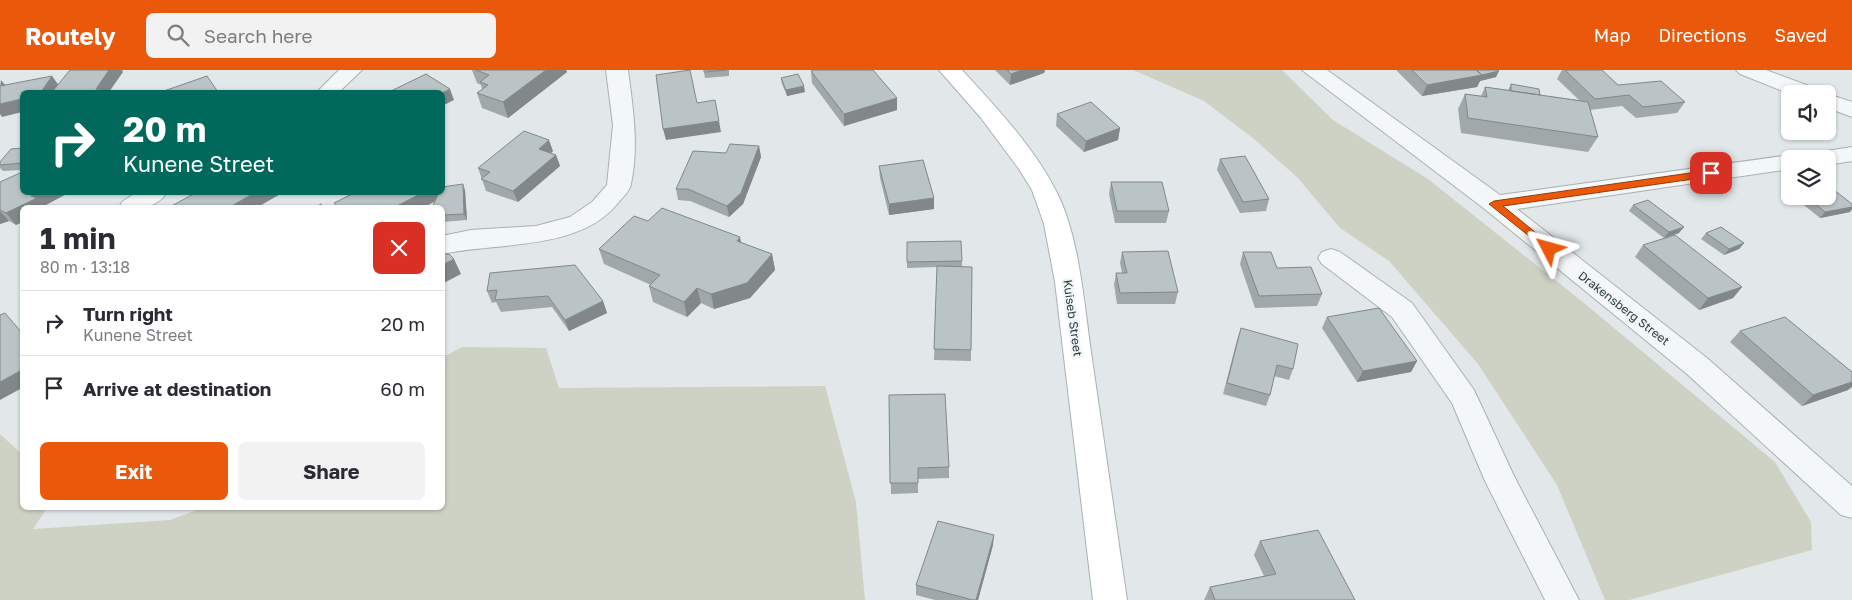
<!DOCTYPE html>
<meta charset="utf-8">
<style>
:root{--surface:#fff;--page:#f2f2f3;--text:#2b2b33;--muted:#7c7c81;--line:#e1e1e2;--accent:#ea580c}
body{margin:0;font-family:"Golos Text",sans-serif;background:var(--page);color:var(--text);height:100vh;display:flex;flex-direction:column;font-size:19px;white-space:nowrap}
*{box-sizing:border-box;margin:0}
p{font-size:16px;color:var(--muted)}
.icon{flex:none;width:28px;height:28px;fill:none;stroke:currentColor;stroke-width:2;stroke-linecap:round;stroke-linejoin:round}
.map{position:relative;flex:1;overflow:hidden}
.details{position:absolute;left:20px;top:135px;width:425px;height:305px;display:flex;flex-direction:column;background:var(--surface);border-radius:8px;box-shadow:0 1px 4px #0004}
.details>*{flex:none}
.guide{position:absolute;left:20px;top:20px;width:425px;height:105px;border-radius:8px;box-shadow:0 1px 4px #0004;background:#00695c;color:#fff;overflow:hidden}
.fabs{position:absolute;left:1781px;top:15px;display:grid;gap:10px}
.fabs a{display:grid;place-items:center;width:55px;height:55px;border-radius:8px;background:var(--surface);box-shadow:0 1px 4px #0004;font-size:25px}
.pin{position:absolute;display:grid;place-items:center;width:42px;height:42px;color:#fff;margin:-21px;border-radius:10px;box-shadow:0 2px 8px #0006}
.me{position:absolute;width:55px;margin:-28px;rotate:309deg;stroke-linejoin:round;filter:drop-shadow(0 0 4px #0008)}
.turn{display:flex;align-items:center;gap:18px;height:105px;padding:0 20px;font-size:22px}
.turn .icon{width:65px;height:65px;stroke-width:2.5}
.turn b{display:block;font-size:35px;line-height:42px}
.round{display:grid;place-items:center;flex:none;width:52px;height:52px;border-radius:8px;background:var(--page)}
.overview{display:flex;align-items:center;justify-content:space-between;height:85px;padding:0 20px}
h1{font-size:30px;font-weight:700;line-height:38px}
.cta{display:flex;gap:10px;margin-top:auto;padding:10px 20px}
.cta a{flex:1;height:58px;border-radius:8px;background:var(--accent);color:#fff;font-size:20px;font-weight:700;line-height:58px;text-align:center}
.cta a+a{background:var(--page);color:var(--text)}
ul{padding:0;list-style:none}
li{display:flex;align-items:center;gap:15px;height:65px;padding:0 20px;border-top:1px solid var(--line)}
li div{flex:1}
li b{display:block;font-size:19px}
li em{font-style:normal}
header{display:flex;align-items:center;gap:30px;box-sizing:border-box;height:70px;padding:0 25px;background:var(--accent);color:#fff}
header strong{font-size:24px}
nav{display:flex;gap:28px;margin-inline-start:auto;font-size:18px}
.search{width:350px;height:45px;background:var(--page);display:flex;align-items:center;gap:12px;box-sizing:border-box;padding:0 18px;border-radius:8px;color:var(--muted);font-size:19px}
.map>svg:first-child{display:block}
.green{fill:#ced2c4}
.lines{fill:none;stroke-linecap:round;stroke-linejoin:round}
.street-casing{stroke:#a8b1b3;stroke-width:2}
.secondary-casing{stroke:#a8b1b3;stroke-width:2}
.street{fill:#f4f7f8;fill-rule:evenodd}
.secondary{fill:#fff;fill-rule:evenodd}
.wall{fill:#a0a8a9}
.shaded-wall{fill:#82888a}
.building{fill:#bac3c5;stroke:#82888a}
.route{fill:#ea580c;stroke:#983908}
.labels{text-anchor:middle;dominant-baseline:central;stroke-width:5;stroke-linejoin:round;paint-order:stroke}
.street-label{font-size:12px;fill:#2c3c3f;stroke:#f1f6f6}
</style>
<header>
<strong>Routely</strong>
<div class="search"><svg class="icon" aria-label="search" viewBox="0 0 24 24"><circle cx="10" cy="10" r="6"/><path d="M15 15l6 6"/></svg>Search here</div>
<nav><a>Map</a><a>Directions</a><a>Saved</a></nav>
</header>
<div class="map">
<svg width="1852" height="530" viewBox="0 0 1852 530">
<rect width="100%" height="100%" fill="#e2e8e9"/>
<path class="green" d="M1133,0h149l51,50 95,59 156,124 191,159 36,60 1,28 -183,50h-24l-48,-115 -79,-121 -89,-103 -49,-33 -43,-51 -43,-38 -50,-38z
M462,277l84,1 13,40 266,-2 31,116 9,98h-865v-166l22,20v54h25l-14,21 137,-9 32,-12h240l1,-151z"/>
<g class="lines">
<defs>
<path id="street" d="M339,0h23l-23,22h-22z
M606,0h22c5,37 11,77 3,114 -1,7 -9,14 -13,19 -38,48 -120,39 -176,51v-18l29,-6 65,-4 34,-9 22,-15 15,-17 6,-60z
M1302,0h25l173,125 290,-40 8,2 2,2h-10v10l-273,40 190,149 145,128v32l-11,-3 -154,-141 -201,-164z
M1736,0h30l51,19 3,5h-30l-50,-20z
M1828,24l24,8v15l-24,-9z
M1852,77v14l-24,4v-6h-24l3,-5z
M137,122h30c-11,18 -30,16 -48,16l3,-6z
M1331,179l9,3 72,51 62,87 40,86 65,124h-34l-60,-119 -33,-78 -60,-86 -70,-53 -4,-6 4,-6z"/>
<path id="secondary" d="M939,0h23c33,36 70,75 93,119 24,44 29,114 36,163 12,83 24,165 36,248h-34l-38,-318 -11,-58 -12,-34 -13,-21 -38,-51z"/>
</defs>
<use href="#street" class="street-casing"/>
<use href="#secondary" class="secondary-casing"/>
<use href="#street" class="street"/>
<use href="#secondary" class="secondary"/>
</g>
<path class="wall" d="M472,0h94l1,2 -59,46 -26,-10 -5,-15 5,-4 -1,-4 -4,-2z
M729,0v6l-24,2 -1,-6z
M995,0h50l-1,3 -34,12z
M1396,0h102l-2,7 -16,4 -3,6 -55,9z
M1562,0h40l16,15 67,17 -8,11 -41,5 -14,-12 -32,4 8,27 -10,15 -127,-19 -3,-24 7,-15 16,2 4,-9 23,3 3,-6 29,11 39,5 -22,-21z
M811,1l86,27v12l-53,16 -32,-43z
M781,8l24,14 -18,4 -5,-12z
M1057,44l63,14 -2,12 -34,12 -28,-26z
M759,76l2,11 -18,47 -14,13 -39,-16 -12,-1 -2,-11 50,-36z
M22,78v22l-19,1 -3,-3v-3z
M553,81l-2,2 5,2 4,11 -42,36 -32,-11 -8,-23z
M1220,89l49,40 -3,12 -26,2 -23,-43z
M879,96l55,32v11l-45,6 -9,-37z
M0,112l22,10h48l-26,14 -22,2v14l-6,3 -7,-4 -9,3z
M1111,112l58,29 -3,12h-51l-6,-29z
M465,120l2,30 -25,2v-14l-7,-7 -13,7h-85l-3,-5 22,-11h81l1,2z
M1796,126h32l24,8v5l-2,3 -30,6 -25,-20z
M1633,135l46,28 -15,5 -35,-27z
M648,151l93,22 31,11 3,16 -25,28 -36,11 -13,-6 -14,14 -34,-15 -4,-16 2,-1 -47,-21 -5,-15z
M1706,163l38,10 -5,6 -15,6 -23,-16z
M907,172l55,19v5l9,84v11l-37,-1 3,-93 -30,1z
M1643,175l99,42 -9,11 -34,12 -64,-53z
M1122,182l56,40 -3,12h-58l-3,-19 2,-12h6l-2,-10z
M1243,182l34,16 45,26 -5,12 -62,2 -15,-44z
M490,203l113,28 4,12 -38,18 -17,-24 -51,5 -5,-10 -4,1 -5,-12z
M1327,247l90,44 -6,11 -54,10 -35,-54z
M1241,258l52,41 -4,11 -15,-4 -4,19 -4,11 -43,-12 14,-54z
M1740,261l108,59 -46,16 -72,-64z
M889,325l60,72v11l-31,1v14l-27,1z
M1260,471l95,59h-151l6,-13 54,-11 -10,-21z
M993,475l-15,55h-43l-19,-5v-10z"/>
<path class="shaded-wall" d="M109,0h13l1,2 -14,20h-10l-3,-3z
M546,0h20l1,2 -59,46 -5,-16z
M1022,0h23l-1,3 -34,12 1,-11z
M1499,1l-3,6 -16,4 -3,6 -55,9 5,-11z
M52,6l8,11 -3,5h-16z
M1,10l9,11 -10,-3z
M804,16l1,6 -18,4 -1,-6z
M450,19l4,11 -12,6v-13z
M897,28v12l-53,16v-12z
M22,29v13l-20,5 -2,-3v-10z
M719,51l2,11 -55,8 -3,-11z
M1120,58l-2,12 -34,12 2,-11z
M549,70l4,11 -10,9 -4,-11z
M759,76l2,11 -18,47 -14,13 -2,-11z
M556,85l4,11 -42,36 -5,-11z
M463,114l2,6 2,30 -3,-6z
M38,122h32l-26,14 1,2h-23v14l-6,3 -10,-12 25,-17z
M256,122h28l-28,16h-28z
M424,122h13l3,7 -18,9h-29z
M934,128v11l-45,6v-11z
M1852,137v2l-2,3 -30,6 5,-6z
M0,141l9,10 -9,3z
M1684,157l-5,6 -15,5 5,-6z
M740,167l3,15 -6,-11z
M1744,173l-5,6 -15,6 5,-6z
M772,184l3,16 -25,28 -36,11 -3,-15z
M454,189l7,15 -19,10v-19z
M1742,217l-9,11 -34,12 9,-12z
M697,218l4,15 -14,14 -3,-15z
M603,231l4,12 -38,18 -4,-11z
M1417,291l-6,11 -54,10 6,-11z
M22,300v18l-22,12v-18z
M1852,312v5l-4,3 -46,16 11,-11z
M994,465l-1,10 -15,55h-2z"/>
<path class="building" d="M70,0h39l-13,19 11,3h-55z
M476,0h70l-43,32 -26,-9 11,-8 -8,-3 9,-7z
M690,0l7,33 18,-3 4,21 -56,8 -7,-54z
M704,0h23l-23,2z
M815,0h58l24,28 -53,16 -33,-43z
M1007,0h15l-11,4z
M1412,0h64l6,5 -55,10z
M1476,0h22l1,1 -17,4z
M1565,0h37l16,15 43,-4 24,21 -42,5 -14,-12 -34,4z
M426,4l24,15 -8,4 -53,-1z
M798,4l6,12 -18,4 -5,-12z
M52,6l-11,16h-19v7l-22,5v-18z
M207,6l11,16h-57z
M1511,14l28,5 1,6 -29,-4z
M1485,17l103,15 10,35 -130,-19 -3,-24 22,3z
M1091,32l29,26 -34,13 -29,-27z
M524,61l25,9 -10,9 17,6 -43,36 -32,-12 9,-7 -12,-4z
M730,74l29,2 -18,47 -14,13 -39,-17h-12l17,-38 33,2z
M22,78v15l-22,2v-3l11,-13z
M1245,86l24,43 -26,3 -23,-43z
M923,90l11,38 -45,6 -10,-38z
M22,102v20h16l-7,4 6,2 -31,15 -6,-3v-28z
M1111,112h51l7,29h-52z
M463,114l1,30 -22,1v-7h-10l7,-16h3v-5z
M1828,116h1l23,18v3l-27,5 -19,-16h22z
M197,122h59l-28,16h-60z
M356,122h68l-31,16 -10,-2 -3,2h-41l-5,-5z
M1648,130l36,27 -15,5 -36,-27z
M321,134l3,4h-10z
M662,138l78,29 -3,4 35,13 -25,29 -36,11 -14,-6 -13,14 -35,-16 11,-11 -61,-26 35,-33 14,5z
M1721,157l23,16 -15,6 -23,-16z
M1675,165l67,52 -34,11 -65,-53z
M961,171l1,20 -55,1v-20z
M1168,181l10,41 -58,1 -4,-20h11l-5,-21z
M1243,182h28l6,16 34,-1 11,27 -63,2z
M442,184h7l5,5 -12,6z
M575,195l28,36 -38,19 -17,-24 -53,4 2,-10 -10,1 3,-18z
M937,196l35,1 -1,83 -37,-1z
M1379,238l38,53 -54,10 -36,-54z
M5,243l17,20v37l-22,12v-67z
M1785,247l67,55v10l-39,13 -73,-64z
M1241,258l57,16 -5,25 -16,-4 -7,30 -43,-12z
M945,324l4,73 -31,1v15h-28l-1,-88z
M938,451l56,14 -18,65h-3l-57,-15z
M1318,460l37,70h-140l-5,-13 66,-13 -16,-33z"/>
<path class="route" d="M1711,100l5,3 -1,3 -212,30 49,40v5l-3,1 -60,-48 5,-3z"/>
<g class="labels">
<g class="street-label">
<text transform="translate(1624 238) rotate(38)">Drakensberg Street</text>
<text transform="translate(1073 248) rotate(82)">Kuiseb Street</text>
</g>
</g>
</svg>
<div class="fabs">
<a><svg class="icon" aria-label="sound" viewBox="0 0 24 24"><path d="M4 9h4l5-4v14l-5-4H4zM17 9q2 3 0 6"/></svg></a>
<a><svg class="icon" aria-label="layers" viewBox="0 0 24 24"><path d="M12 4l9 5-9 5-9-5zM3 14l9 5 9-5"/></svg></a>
</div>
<div class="pin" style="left:1711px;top:103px;background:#d93025"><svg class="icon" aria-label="arrive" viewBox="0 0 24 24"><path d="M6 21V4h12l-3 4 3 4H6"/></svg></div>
<svg class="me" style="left:1549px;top:179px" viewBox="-20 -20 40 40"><path d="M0-17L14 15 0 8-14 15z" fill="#ea580c" stroke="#fff" stroke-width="4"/></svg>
<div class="guide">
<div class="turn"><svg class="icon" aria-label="right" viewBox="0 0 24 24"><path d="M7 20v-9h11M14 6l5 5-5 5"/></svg><div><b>20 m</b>Kunene Street</div></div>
</div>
<section class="details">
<div class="overview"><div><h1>1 min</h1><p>80 m · 13:18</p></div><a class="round" style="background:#d93025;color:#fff"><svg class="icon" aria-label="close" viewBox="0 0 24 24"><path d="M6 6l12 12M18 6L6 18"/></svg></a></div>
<ul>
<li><svg class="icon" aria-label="right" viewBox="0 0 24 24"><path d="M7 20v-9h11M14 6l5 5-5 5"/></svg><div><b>Turn right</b><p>Kunene Street</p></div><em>20 m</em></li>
<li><svg class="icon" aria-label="arrive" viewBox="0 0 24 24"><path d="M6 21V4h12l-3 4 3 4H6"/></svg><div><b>Arrive at destination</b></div><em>60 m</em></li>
</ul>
<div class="cta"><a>Exit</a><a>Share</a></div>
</section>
</div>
